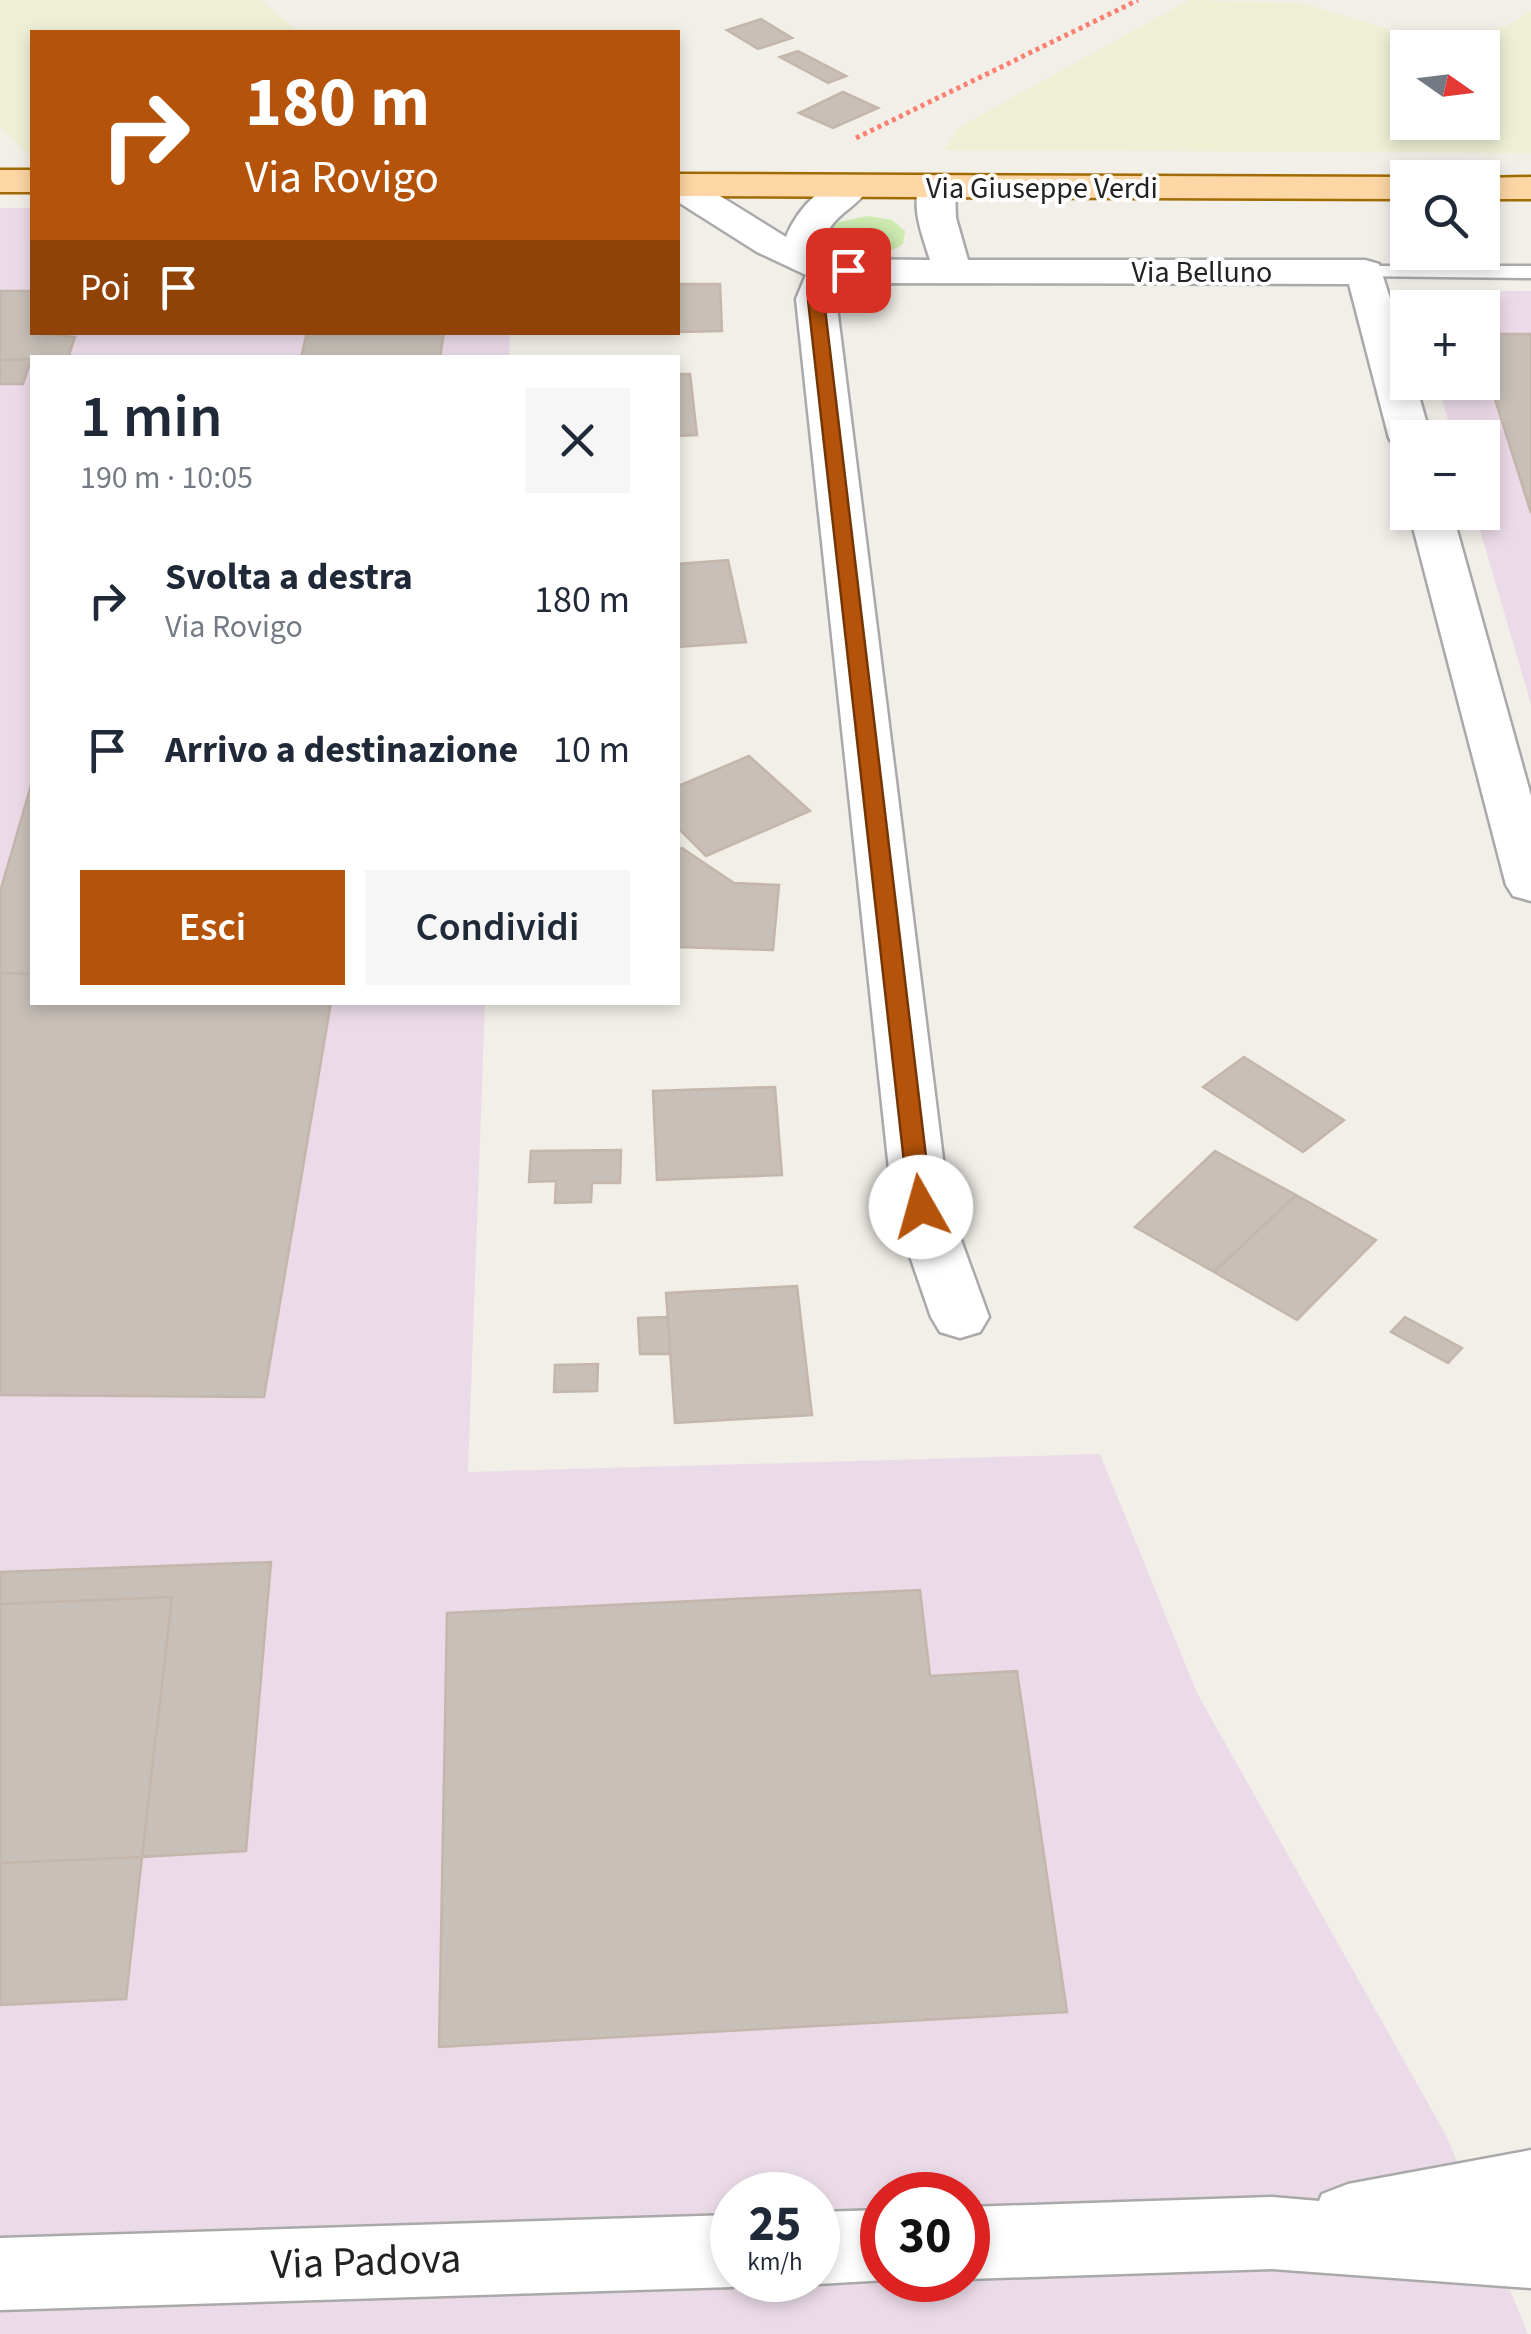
<!DOCTYPE html>
<html lang="it">
<meta charset="utf-8">
<style>
:root{--surface:#fff;--page:#f6f6f7;--text:#1f2937;--muted:#747a83;--accent:#b45309}
body{margin:0;font-family:"Source Sans 3",sans-serif;background:var(--page);color:var(--text);height:100vh;display:flex;flex-direction:column;font-size:38px;white-space:nowrap}
*{box-sizing:border-box;margin:0}
p{font-size:32px;color:var(--muted)}
.icon{flex:none;width:55px;height:55px;fill:none;stroke:currentColor;stroke-width:2;stroke-linecap:round;stroke-linejoin:round}
.map{position:relative;flex:1;overflow:hidden}
.side{position:absolute;left:30px;top:355px;width:650px;height:650px;display:flex;flex-direction:column;background:var(--surface);border-radius:0px;box-shadow:0 5px 15px #0003}
.side>*{flex:none}
.banner{position:absolute;left:30px;top:30px;width:650px;height:305px;border-radius:0px;box-shadow:0 5px 15px #0003;background:#b45309;color:#fff;overflow:hidden}
.needle{width:65px;rotate:104deg}
.fabs{position:absolute;left:1390px;top:30px;display:grid;gap:20px}
.fabs a{display:grid;place-items:center;width:110px;height:110px;border-radius:0px;background:var(--surface);box-shadow:0 5px 15px #0003;font-size:50px}
.speed{position:absolute;left:710px;top:2172px;display:flex;gap:20px;font-size:50px;font-weight:700;text-align:center}
.speed>*{display:grid;place-content:center;width:130px;height:130px;border-radius:50%;background:var(--surface);box-shadow:0 5px 15px #0003;line-height:1}
.speed small{font-size:25px;font-weight:400}
.speed .limit{border:15px solid #d22;background:#fff;color:#111}
.pin{position:absolute;display:grid;place-items:center;width:85px;height:85px;color:#fff;margin:-42px;border-radius:20px;box-shadow:0 5px 15px #0006}
.me{position:absolute;width:110px;margin:-55px;rotate:353deg;stroke-linejoin:round;filter:drop-shadow(0 0 8px #0008)}
.turn{display:flex;align-items:center;gap:35px;height:210px;padding:0 50px;font-size:45px}
.turn .icon{width:130px;height:130px;stroke-width:2.5}
.turn b{display:block;font-size:70px;line-height:85px}
.then{display:flex;align-items:center;height:95px;padding:0 50px;background:#0003;gap:20px;font-size:38px}
.round{display:grid;place-items:center;flex:none;width:105px;height:105px;border-radius:0px;background:var(--page)}
.summary{display:flex;align-items:center;justify-content:space-between;height:170px;padding:0 50px}
h1{font-size:60px;font-weight:600;line-height:75px}
.button{display:flex;gap:20px;margin-top:auto;padding:20px 50px}
.button a{flex:1;height:115px;border-radius:0px;background:var(--accent);color:#fff;font-size:40px;font-weight:600;line-height:115px;text-align:center}
.button a+a{background:var(--page);color:var(--text)}
ul{padding:0;list-style:none}
li{display:flex;align-items:center;gap:30px;height:150px;padding:0 50px}
li div{flex:1}
li b{display:block;font-size:38px}
li em{font-style:normal}
.map>svg:first-child{display:block}
.industrial{fill:#ebdbe8;fill-rule:evenodd}
.farmland{fill:#eef0d5;fill-rule:evenodd}
.grass{fill:#cdebb0}
.building{fill:#c7bfb8;stroke:#c4b6ab;stroke-width:2.5}
.lines{fill:none;stroke-linecap:round;stroke-linejoin:round}
.service-casing{stroke:#a9a9a9;stroke-width:5}
.minor-casing{stroke:#a9a9a9;stroke-width:5}
.primary-casing{stroke:#a06b00;stroke-width:5}
.path{stroke:#fa8072;stroke-width:5;stroke-dasharray:4 4;stroke-linecap:butt}
.service{fill:#fff;fill-rule:evenodd}
.minor{fill:#fff;fill-rule:evenodd}
.primary{fill:#fcd6a4;fill-rule:evenodd}
.route{fill:#b45309;stroke:#753606;stroke-width:2.5}
.labels{text-anchor:middle;dominant-baseline:central;stroke-width:8;stroke-linejoin:round;paint-order:stroke}
.far-street-label{font-size:30px;fill:#222;stroke:#fff}
.near-street-label{font-size:42px;fill:#222;stroke:#fff}
</style>
<div class="map">
<svg width="1531" height="2334" viewBox="0 0 1531 2334">
<rect width="100%" height="100%" fill="#f2efe9"/>
<path class="industrial" d="M0,208h32v124l478,1 -1,24 -477,1v644l453,1 -17,469 632,-18 97,239 250,444 81,197h-1528zM732,2195h86v85h-86zM882,2195h86v85h-86z
M1410,291h121v413l-56,-191 7,-1v-74l-29,-1 -16,-54 45,-1v-74l-67,-1z"/>
<path class="farmland" d="M0,0h261l37,32h-266v121h-6l-26,-27z
M1189,0l112,3 138,41 69,-19 23,-14v142l-587,-3 14,-22zM1408,48h74v74h-74z"/>
<path class="grass" d="M868,216l24,4 13,11 -2,13c-21,15 -64,18 -77,-9l8,-12z"/>
<path class="building" d="M761,19l31,19 -34,11 -31,-19z
M798,51l48,25 -18,7 -48,-26z
M843,92l35,16 -45,20 -34,-15z
M678,284h42l2,47 -44,1z
M0,291h32v41l43,5 -7,21 -68,2z
M307,332h137l-4,26h-139z
M1482,334h49v179l-49,-155z
M0,360h31l-8,24h-23z
M678,374h12l7,61 -19,1z
M728,560l18,82 -68,5v-83z
M749,756l61,55 -104,45 -28,-28v-42z
M32,782v192l-32,-1v-81z
M682,848l52,35 45,2 -6,65 -95,-3v-97z
M0,973l32,1v28h299l-67,395 -264,-2z
M1244,1057l100,63 -41,32 -100,-65z
M775,1087l7,88 -125,5 -4,-89z
M621,1150l-1,33h-28l-1,19 -36,1 1,-22 -27,1 2,-31z
M1215,1151l81,44 -82,77 -79,-45z
M1296,1195l80,45 -79,80 -83,-48z
M797,1286l15,129 -137,8 -9,-130z
M668,1317l2,37h-30l-2,-36z
M1405,1317l57,31 -14,15 -57,-31z
M598,1364l-1,27 -43,1 1,-27z
M271,1562l-25,289 -104,6 30,-260 -172,7v-32z
M920,1590l10,86 87,-5 50,341 -628,35 8,-434z
M172,1597l-30,260 -142,6v-259z
M142,1857l-16,142 -126,6v-142z"/>
<g class="lines">
<defs>
<path id="service" d="M1365,266h166v12l-173,-2 -4,-4 4,-4z"/>
<path id="minor" d="M678,175l13,3 95,59c11,-29 45,-66 78,-58l6,8c-21,29 -37,23 -50,63l15,9 95,1c-7,-23 -22,-58 -7,-80l13,-3 13,3 6,8 1,30 12,42h397l14,4 29,91v27h7l16,56h-23v12l-13,-3 -6,-9 -40,-154 -507,-1 -6,16 113,908 40,110 -9,15 -20,6 -20,-6 -9,-15 -38,-110 -97,-908 10,-24 -49,-23 -79,-50z
M1409,512h43l79,284v105l-18,-5 -7,-11z
M1531,2150v138l-259,-19 -304,10v-72l304,-10 47,4 3,-7 26,-10z
M882,2210v70h5l-69,4 -10,-4h10v-68z
M732,2215v65h17l-17,7 -732,23v-72z"/>
<path id="primary" d="M0,170h32v22h-32z
M678,174l730,3 3,1h-3v21l-730,-3z
M1531,177v22h-49v-21h-3z"/>
</defs>
<use href="#service" class="service-casing"/>
<use href="#minor" class="minor-casing"/>
<use href="#primary" class="primary-casing"/>
<path class="path" d="M856,138l282,-138"/>
<use href="#service" class="service"/>
<use href="#minor" class="minor"/>
<use href="#primary" class="primary"/>
</g>
<path class="route" d="M827,266h21l7,4 -22,5 -9,25 108,907 -11,9 -12,-9 -101,-907 11,-29z"/>
<g class="labels">
<g class="far-street-label">
<text x="1042" y="188">Via Giuseppe Verdi</text>
<text x="1202" y="272">Via Belluno</text>
</g>
<g class="near-street-label">
<text transform="translate(366 2262) rotate(-2)">Via Padova</text>
</g>
</g>
</svg>
<div class="fabs">
<a><svg class="needle" viewBox="-14 -14 28 28"><path d="M0-13l5 13h-10z" fill="#e53935"/><path d="M0 13l5-13h-10z" fill="#747a83"/></svg></a>
<a><svg class="icon" aria-label="search" viewBox="0 0 24 24"><circle cx="10" cy="10" r="6"/><path d="M15 15l6 6"/></svg></a>
<a>+</a>
<a>−</a>
</div>
<div class="speed"><div>25<small>km/h</small></div><div class="limit">30</div></div>
<div class="pin" style="left:848px;top:270px;background:#d93025"><svg class="icon" aria-label="arrive" viewBox="0 0 24 24"><path d="M6 21V4h12l-3 4 3 4H6"/></svg></div>
<svg class="me" style="left:921px;top:1207px" viewBox="-20 -20 40 40"><circle r="19" fill="#fff"/><path d="M0-13L10 11 0 6-10 11z" fill="#b45309"/></svg>
<div class="banner">
<div class="turn"><svg class="icon" aria-label="right" viewBox="0 0 24 24"><path d="M7 20v-9h11M14 6l5 5-5 5"/></svg><div><b>180 m</b>Via Rovigo</div></div>
<div class="then">Poi<svg class="icon" aria-label="arrive" viewBox="0 0 24 24"><path d="M6 21V4h12l-3 4 3 4H6"/></svg></div>
</div>
<section class="side">
<div class="summary"><div><h1>1 min</h1><p>190 m · 10:05</p></div><a class="round"><svg class="icon" aria-label="close" viewBox="0 0 24 24"><path d="M6 6l12 12M18 6L6 18"/></svg></a></div>
<ul>
<li><svg class="icon" aria-label="right" viewBox="0 0 24 24"><path d="M7 20v-9h11M14 6l5 5-5 5"/></svg><div><b>Svolta a destra</b><p>Via Rovigo</p></div><em>180 m</em></li>
<li><svg class="icon" aria-label="arrive" viewBox="0 0 24 24"><path d="M6 21V4h12l-3 4 3 4H6"/></svg><div><b>Arrivo a destinazione</b></div><em>10 m</em></li>
</ul>
<div class="button"><a>Esci</a><a>Condividi</a></div>
</section>
</div>
